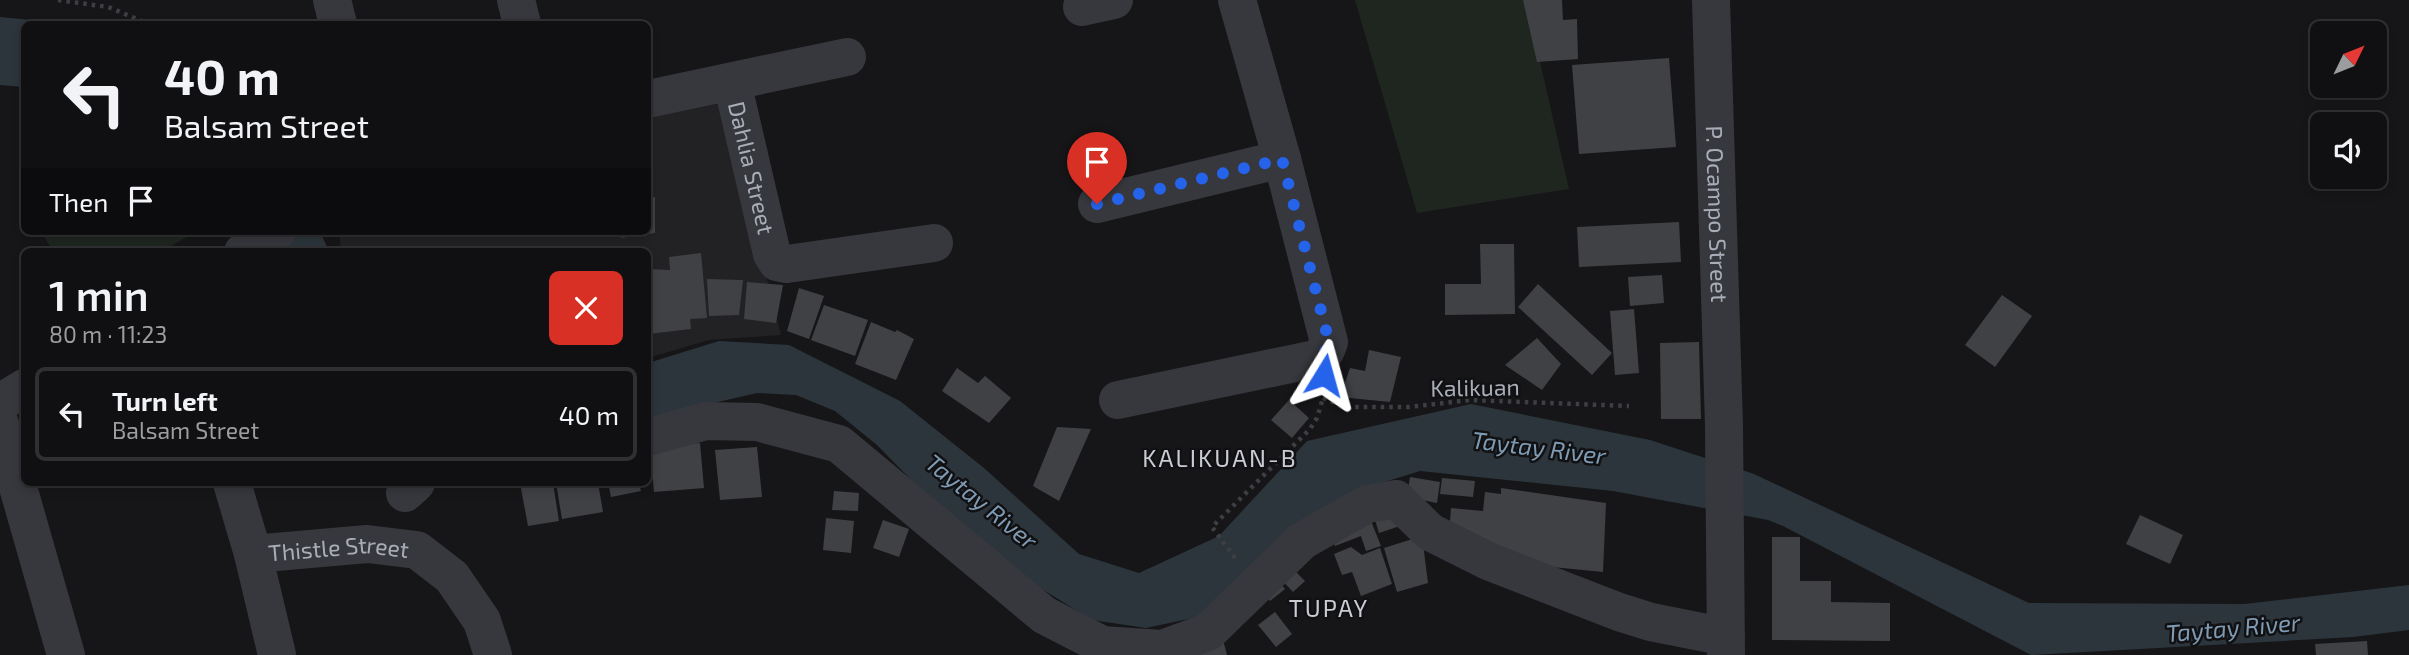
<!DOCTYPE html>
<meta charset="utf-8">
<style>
:root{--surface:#101012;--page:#19191b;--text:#f1f3f6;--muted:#9c9d9f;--line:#303032}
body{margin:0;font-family:"Exo 2",sans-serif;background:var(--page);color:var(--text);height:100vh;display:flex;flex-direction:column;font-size:26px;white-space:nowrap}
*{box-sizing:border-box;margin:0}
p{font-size:23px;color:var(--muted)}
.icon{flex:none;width:38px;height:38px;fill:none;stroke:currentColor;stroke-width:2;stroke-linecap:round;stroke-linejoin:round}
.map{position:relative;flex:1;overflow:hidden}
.drawer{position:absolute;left:21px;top:248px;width:630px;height:238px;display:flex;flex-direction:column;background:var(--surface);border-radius:10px;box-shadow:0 4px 10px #0003,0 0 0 2px var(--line)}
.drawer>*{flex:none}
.top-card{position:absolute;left:21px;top:21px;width:630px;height:214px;border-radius:10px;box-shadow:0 4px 10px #0003,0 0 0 2px var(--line);background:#101012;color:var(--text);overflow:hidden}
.needle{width:46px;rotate:47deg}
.buttons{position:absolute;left:2310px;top:21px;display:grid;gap:14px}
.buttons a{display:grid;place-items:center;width:77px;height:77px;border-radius:10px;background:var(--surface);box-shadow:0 4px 10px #0003,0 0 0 2px var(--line);font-size:35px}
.pin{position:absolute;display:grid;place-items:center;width:60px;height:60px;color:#fff;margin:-72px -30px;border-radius:50% 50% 50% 0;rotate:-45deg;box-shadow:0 0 7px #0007}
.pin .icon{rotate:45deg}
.me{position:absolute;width:77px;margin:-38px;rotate:8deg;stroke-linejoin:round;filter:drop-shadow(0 0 5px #0008)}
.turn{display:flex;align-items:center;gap:24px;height:147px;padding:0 28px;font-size:32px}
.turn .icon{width:91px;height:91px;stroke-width:2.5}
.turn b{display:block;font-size:49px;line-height:60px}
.then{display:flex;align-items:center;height:66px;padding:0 28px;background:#0003;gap:14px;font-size:26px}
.round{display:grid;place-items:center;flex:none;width:74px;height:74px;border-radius:10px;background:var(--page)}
.summary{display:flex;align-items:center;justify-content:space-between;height:119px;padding:0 28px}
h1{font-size:42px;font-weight:600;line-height:52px}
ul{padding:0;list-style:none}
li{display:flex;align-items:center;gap:21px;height:94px;margin:0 14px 10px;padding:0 14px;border:4px solid var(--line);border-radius:10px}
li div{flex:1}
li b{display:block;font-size:26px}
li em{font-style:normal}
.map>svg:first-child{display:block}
.built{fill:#222225}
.green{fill:#1e261f}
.water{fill:#2c353c}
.building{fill:#404145}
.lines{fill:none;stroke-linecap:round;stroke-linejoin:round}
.path{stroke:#3d3f44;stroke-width:4.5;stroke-dasharray:3.5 5;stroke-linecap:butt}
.minor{stroke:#37383d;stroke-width:38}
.route{stroke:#2563eb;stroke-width:12;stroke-dasharray:0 21.6}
.labels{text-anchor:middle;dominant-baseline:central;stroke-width:5;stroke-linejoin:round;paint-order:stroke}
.street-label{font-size:23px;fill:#a8adb8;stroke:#111113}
.water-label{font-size:24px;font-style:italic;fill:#7f9bb3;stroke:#111113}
.neighbourhood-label{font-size:24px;letter-spacing:2px;fill:#c9ccd4;stroke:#111113}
</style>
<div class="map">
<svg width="2409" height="655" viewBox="0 0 2409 655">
<rect width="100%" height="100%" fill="#161618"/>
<path class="built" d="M723,103l58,232 -72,5 -61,18v-106h-307l-2,-21h309v-113z"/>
<path class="green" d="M1355,0h171l43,189 -152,24z
M41,231h156l-36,21h-108z"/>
<path class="water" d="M0,17l73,7h-49v63l-24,-2z
M246,231h74l9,21h-75z
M719,341l70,4 111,56 84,67 95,86 60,19 80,-37 88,-95 164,-37 179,36 104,34 275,129 215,1 165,-19v45l-56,7 -322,18 -248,-129 -15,-6 -155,-29 -193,-20 -55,17 -158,127 -61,13 -54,-8 -110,-68 -105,-107 -42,-34 -39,-16 -39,-2 -109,25v-55z"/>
<path class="building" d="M1523,0h39l1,20 14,-1 1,40 -41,3z
M1669,58l7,89 -97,7 -7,-89z
M655,197v36l-34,5v-7h27v-33z
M1679,222l2,40 -102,5 -2,-40z
M1480,244h34l1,70 -70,1v-31h36z
M701,253l6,65 -17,1 1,10 -43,5v-65l22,1 -1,-13z
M1662,275l2,28 -34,3 -2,-29z
M707,279l36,1 -4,35 -30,1z
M747,282l36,3 -7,38 -32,-4z
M1538,284l74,69 -20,22 -74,-68z
M799,288l25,8 -15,43 -22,-8z
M2002,295l30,21 -37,51 -30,-22z
M824,305l44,15 -13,36 -44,-16z
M1634,309l5,64 -24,2 -5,-64z
M871,322l24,10 2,-2 17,9 -18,41 -41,-16z
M1537,338l24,26 -19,26 -37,-25z
M1699,342l2,77h-40l-1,-76z
M1369,350l32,7 -11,45 -50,-5 10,-29 15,3z
M957,368l21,15 7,-7 26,22 -22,25 -47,-32z
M1289,400l20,18 -17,20 -21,-18z
M1057,427l34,2 -32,72 -26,-15z
M700,443l4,45 -50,4 -4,-45z
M757,447l5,50 -42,3 -5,-50z
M1410,477l30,5 -3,21 -30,-6z
M1442,478l33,3 -2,16 -33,-3z
M520,483h33l6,38 -31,5z
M556,483h42l5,29 -41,7z
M608,483h31l2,8 -30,6z
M1501,488l105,15 -3,69 -112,-11 -42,-27 2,-26 32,3 2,-19 16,2z
M834,491l25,2 -1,18 -26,-1z
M1397,506l6,19 -24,8 -6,-20z
M2140,515l43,20 -13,29 -44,-20z
M1369,516l12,30 -15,5 -5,-15 -26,10 -6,-15z
M826,518l28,3 -3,32 -28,-3z
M883,520l26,9 -10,28 -26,-9z
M1422,536l6,47 -31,9 -13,-44z
M1772,537h28v44h31v21l59,1v38l-118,-1z
M1351,547l11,8 18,-7 12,36 -31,12 -9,-24 -10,3 -8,-21z
M1290,566l15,15 -12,11 -14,-15z
M1274,576l11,13 -15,12 -10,-12z
M1275,612l17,22 -16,13 -18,-22z
M1222,636l5,19h-42z
M2367,641l1,14h-52l-1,-11z"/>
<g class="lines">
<path class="path" d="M58,0l50,7 41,17
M1323,398l22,9h64l61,-7 159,6
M1235,558l-23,-31 98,-98 7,-11 6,-20"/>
<g class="minor">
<path d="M332,0l6,24"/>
<path d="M516,0l6,24"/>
<path id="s1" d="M1711,0l13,426 2,229"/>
<path d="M1082,7l32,-7"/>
<path id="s2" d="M732,82l40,172 5,8 10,2 147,-21"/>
<path d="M648,99l199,-42"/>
<path d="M1097,204l185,-45"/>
<path d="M243,252l34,-21"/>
<path d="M1118,400l197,-41 10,-7 4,-10 -47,-183 -45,-159"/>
<path d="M0,403l24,-15"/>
<path d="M0,424l66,231"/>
<path d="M648,437l58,-16 51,1 82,22 205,171 58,30 60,4 46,-17 94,-91 65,-37 29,-5 34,33 58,29 131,51 32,10 75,15"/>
<path d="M232,483l21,71 24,101"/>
<path d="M405,493l11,-10"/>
<path id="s3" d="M253,554l114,-10 50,6 35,27 30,44 11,34"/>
</g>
</g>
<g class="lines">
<path class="route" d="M1097,204l185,-45 47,183 -4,10 -1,23"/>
</g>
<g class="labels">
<g class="street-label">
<text stroke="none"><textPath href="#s2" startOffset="88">Dahlia Street</textPath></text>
<text stroke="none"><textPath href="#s1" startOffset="214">P. Ocampo Street</textPath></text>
<text transform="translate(1475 387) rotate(-1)">Kalikuan</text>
<text stroke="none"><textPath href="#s3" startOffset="86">Thistle Street</textPath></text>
</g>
<g class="water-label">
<text transform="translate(1539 447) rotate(7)">Taytay River</text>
<text transform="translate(982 501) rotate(39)">Taytay River</text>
<text transform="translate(2233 627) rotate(-5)">Taytay River</text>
</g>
<g class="neighbourhood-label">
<text x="1220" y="457">KALIKUAN-B</text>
<text x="1329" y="607">TUPAY</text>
</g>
</g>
</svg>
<div class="buttons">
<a><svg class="needle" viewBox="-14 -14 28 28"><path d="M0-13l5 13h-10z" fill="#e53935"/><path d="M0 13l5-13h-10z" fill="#9c9d9f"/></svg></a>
<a><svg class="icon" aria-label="sound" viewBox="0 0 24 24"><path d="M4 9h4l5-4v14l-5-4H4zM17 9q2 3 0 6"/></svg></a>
</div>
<div class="pin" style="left:1097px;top:204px;background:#d93025"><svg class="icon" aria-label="arrive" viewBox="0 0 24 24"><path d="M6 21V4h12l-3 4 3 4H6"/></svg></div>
<svg class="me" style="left:1324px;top:375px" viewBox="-20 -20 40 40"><path d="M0-17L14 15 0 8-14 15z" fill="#2563eb" stroke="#fff" stroke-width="4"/></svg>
<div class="top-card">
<div class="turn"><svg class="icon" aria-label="left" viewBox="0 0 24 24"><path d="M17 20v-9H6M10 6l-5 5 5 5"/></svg><div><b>40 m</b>Balsam Street</div></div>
<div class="then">Then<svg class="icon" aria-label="arrive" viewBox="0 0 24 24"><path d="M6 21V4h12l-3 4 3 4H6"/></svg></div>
</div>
<section class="drawer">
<div class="summary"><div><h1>1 min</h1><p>80 m · 11:23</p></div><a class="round" style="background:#d93025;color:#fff"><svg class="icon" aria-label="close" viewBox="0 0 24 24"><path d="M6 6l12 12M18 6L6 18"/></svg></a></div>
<ul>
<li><svg class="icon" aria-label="left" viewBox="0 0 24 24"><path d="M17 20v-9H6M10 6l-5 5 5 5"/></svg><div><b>Turn left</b><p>Balsam Street</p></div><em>40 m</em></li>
</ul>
</section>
</div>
